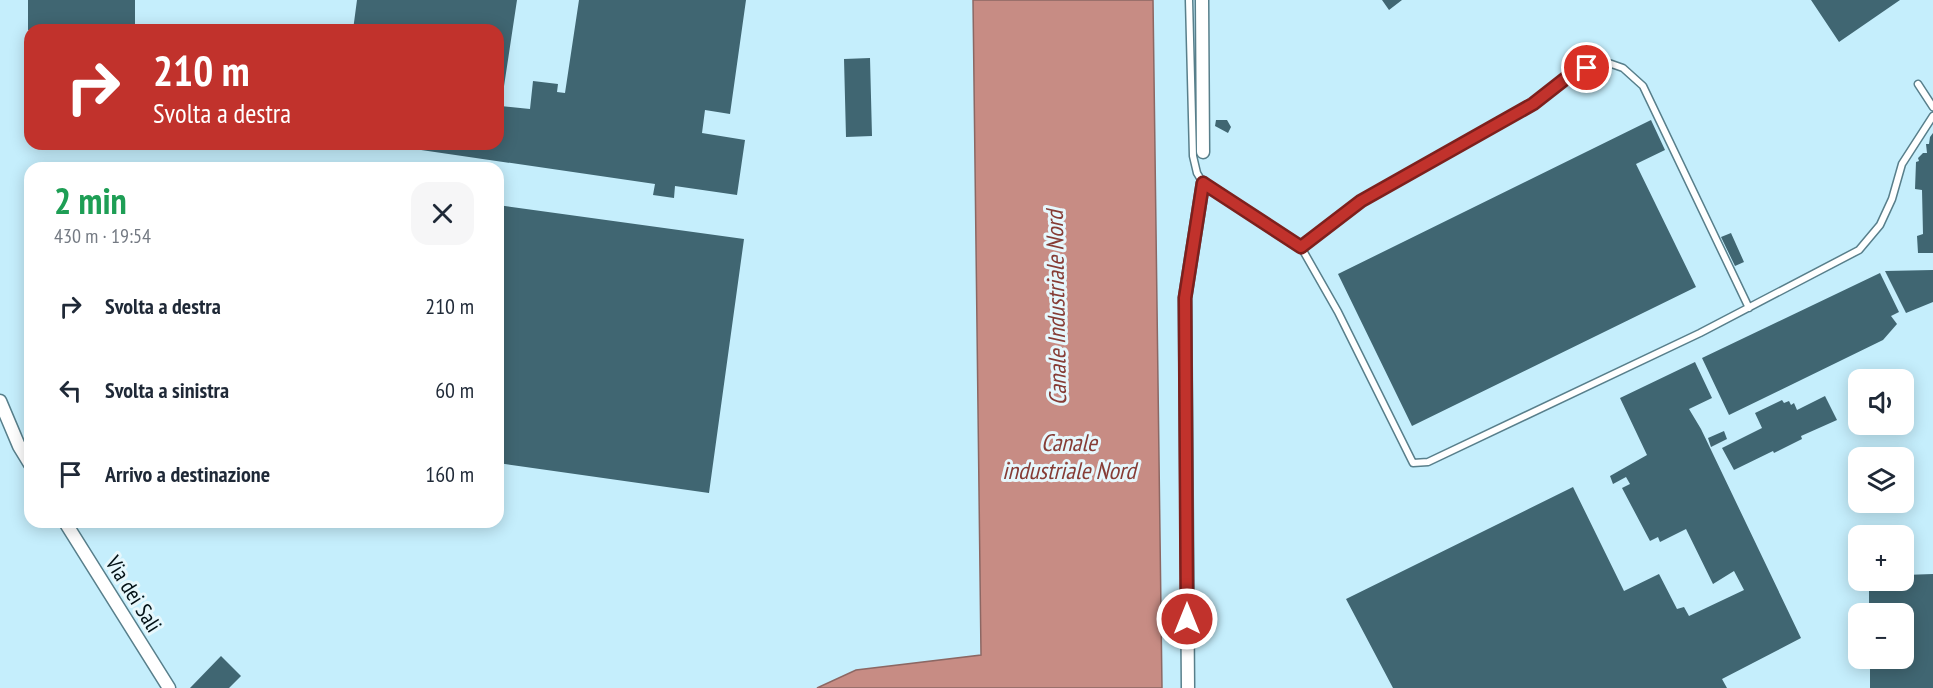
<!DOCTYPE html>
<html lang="it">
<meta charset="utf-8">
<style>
:root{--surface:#fff;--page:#f6f6f7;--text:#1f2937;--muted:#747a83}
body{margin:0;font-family:"PT Sans Narrow",sans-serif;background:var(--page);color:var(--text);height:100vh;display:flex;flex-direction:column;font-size:22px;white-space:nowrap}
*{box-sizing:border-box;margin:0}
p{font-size:20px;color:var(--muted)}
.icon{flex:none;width:33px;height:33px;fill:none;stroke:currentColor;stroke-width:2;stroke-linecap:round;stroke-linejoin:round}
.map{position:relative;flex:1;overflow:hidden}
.drawer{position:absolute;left:24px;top:162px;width:480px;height:366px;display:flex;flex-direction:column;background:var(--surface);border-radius:18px;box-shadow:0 3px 15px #0003}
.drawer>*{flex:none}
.top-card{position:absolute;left:24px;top:24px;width:480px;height:126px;border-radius:18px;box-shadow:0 3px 15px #0003;background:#c1322c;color:#fff;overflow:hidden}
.buttons{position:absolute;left:1848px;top:369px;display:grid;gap:12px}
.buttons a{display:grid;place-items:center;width:66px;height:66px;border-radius:12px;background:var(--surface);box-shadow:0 3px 15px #0003;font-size:30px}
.pin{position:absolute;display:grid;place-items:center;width:51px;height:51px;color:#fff;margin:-26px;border:3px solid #fff;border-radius:50%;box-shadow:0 2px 6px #0007}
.me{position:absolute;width:66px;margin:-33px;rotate:0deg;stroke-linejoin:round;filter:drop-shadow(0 0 4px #0008)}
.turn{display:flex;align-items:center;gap:21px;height:126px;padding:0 30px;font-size:27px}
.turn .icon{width:78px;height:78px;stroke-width:2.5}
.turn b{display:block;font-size:42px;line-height:51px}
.round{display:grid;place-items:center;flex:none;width:63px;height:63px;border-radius:18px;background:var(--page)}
.overview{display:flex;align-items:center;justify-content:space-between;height:102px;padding:0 30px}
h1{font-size:36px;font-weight:700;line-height:45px;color:#1e9e55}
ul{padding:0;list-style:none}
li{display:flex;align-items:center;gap:18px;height:84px;padding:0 30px}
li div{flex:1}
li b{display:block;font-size:22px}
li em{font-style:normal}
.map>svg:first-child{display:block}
.built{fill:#c5eefc;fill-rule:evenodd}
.water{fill:#c78c84;stroke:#8c6763;stroke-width:1.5}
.building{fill:#406672}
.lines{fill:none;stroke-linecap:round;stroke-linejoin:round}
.lane-casing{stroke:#587f8b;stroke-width:9}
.street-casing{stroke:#587f8b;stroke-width:15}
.lane{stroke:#fff;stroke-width:6}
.street{stroke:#fff;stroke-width:12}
.route-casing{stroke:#7d201d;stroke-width:15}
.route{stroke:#c1322c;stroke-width:10}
.labels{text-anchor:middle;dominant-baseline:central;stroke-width:6;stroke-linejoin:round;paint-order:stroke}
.street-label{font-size:22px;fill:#031116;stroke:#e6f7fc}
.water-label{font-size:24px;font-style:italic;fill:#863c35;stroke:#e6f7fc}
</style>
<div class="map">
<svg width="1933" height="688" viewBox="0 0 1933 688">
<rect width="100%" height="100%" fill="#e6f7fc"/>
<path class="built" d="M0,0h973l8,655 -125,15 -39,18h-817zM30,30h468v114h-468zM30,168h468v354h-468z
M1153,0h780v688h-771zM1858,380h46v44h-46zM1858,458h46v44h-46zM1858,536h46v44h-46zM1858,614h46v44h-46z"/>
<path class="water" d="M973,0h180l9,688h-345l39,-18 125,-15z"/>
<path class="building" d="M28,0h107v30h-107z
M357,0h160l-16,106 29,3 3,-28 25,3 -1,8 8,1 14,-93h167l-16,114 -25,-4 -3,23 43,7 -8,55 -62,-9 -1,12 -21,-3 2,-11 -268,-39 111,-1v-114h-145z
M1382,0h20l-13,10z
M1811,0h89l-61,42z
M870,58l2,78 -26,1 -2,-78z
M1216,120h11l4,7 -3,6 -13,-7z
M1651,120l14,30 -29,14 60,123 -284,139 -74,-152z
M1933,133v120h-15l-1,-17 6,-2 -1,-44 -7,-1 1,-27 3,-1 -1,-3 5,-5h4l-1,-9h3l1,-7z
M202,164l16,3v1h-16z
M498,205l246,34 -35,254 -211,-30z
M1731,233l13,29 -9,4 -14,-29z
M1933,270v32l-27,11 -21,-42z
M1880,273l19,39 -8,4 6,8 -14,16 -154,75 -27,-57z
M1695,362l17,36 -23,11 12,20 100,209 -79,41 5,9h-334l-47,-89 227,-112 51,104 35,-17 18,35 7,-2 5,9 55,-26 -10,-19 -21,13 -27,-55 -26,13 -2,-5 -8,4 -28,-53 8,-4 -4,-7 -13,7 -3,-8 37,-21 -27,-57z
M1825,396l12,24 -36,16 1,3 -28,14 -1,-2 -39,19 -12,-22 40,-20 -7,-15 27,-13 2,3 5,-2 2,4 3,-2 3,7z
M1724,431l3,8 -16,8 -3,-9z
M1933,574v114h-63v-30h34v-44h-35v-34h35v-5z
M221,656l20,20 -12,12h-39z"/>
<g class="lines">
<defs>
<path id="lane" d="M1189,0l4,156 4,17 6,10 98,64
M1918,84l15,23
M1749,308l-106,-222 -20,-18 -20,-7 -33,14 -37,29 -172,97 -60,46 37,65 75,151 15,-1 272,-129 159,-83 21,-25 12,-26 10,-35 31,-48"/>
<path id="street" d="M1202,0l1,152
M0,401l19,45 11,18
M65,522l104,166
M1188,688l-3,-390 18,-115"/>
</defs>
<use href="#lane" class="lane-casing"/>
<use href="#street" class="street-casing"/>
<use href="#lane" class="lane"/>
<use href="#street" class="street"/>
</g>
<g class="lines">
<defs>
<path id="route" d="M1187,619l-2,-321 18,-115 98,64 60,-46 172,-97 37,-29 17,-7"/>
</defs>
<use href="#route" class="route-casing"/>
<use href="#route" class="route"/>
</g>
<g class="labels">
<g class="street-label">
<text transform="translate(134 594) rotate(58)">Via dei Sali</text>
</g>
<g class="water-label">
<text transform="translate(1056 308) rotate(-91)">Canale Industriale Nord</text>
<text x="1069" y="442">Canale<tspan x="1069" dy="28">industriale Nord</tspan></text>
</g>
</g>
</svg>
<div class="buttons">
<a><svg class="icon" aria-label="sound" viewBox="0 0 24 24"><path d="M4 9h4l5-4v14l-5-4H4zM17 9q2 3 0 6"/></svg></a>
<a><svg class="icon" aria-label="layers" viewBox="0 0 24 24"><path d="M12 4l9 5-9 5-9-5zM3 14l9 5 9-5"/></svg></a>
<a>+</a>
<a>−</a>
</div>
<div class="pin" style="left:1587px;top:68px;background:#d93025"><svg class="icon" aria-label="arrive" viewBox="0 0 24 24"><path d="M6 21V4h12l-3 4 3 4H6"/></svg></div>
<svg class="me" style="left:1187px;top:619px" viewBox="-20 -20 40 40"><circle r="17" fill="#c1322c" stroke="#fff" stroke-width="3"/><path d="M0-11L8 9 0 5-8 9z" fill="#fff"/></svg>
<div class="top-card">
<div class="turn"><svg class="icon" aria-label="right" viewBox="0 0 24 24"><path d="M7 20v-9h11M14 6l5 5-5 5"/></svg><div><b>210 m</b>Svolta a destra</div></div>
</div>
<section class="drawer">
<div class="overview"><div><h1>2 min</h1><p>430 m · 19:54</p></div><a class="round"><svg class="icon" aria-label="close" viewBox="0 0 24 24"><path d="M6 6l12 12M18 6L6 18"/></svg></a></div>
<ul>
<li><svg class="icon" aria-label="right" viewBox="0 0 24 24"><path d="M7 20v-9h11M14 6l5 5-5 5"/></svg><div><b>Svolta a destra</b></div><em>210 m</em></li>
<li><svg class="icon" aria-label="left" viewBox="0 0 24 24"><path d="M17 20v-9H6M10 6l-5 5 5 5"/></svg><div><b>Svolta a sinistra</b></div><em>60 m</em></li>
<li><svg class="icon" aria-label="arrive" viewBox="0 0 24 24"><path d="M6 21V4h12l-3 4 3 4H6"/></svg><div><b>Arrivo a destinazione</b></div><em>160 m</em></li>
</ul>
</section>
</div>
